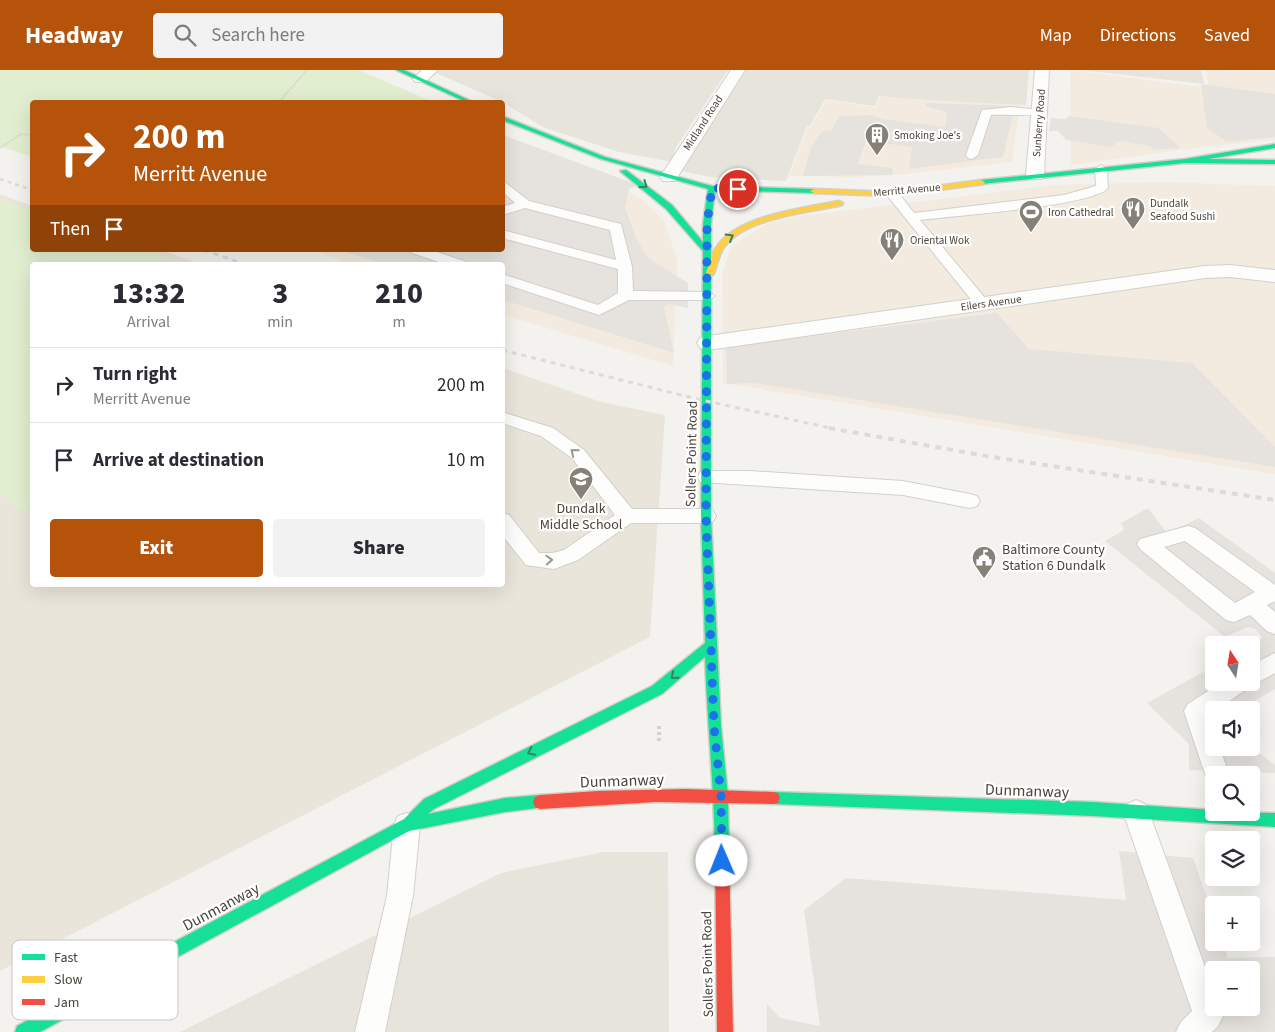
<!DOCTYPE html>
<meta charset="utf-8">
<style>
:root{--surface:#fff;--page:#f2f2f3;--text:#2b2b33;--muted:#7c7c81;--line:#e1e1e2;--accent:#b45309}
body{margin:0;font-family:"Source Sans 3",sans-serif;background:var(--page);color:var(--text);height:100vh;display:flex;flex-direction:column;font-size:19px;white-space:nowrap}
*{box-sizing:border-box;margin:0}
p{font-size:16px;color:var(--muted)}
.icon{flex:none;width:28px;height:28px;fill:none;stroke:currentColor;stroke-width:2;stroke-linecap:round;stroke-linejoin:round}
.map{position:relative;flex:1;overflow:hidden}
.side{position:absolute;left:30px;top:192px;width:475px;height:325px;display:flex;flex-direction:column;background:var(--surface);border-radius:5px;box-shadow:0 5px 20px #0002}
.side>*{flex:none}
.guide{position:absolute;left:30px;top:30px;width:475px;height:152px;border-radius:5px;box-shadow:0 5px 20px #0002;background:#b45309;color:#fff;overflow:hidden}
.needle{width:32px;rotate:348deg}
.buttons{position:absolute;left:1205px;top:566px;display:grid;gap:10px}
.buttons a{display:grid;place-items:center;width:55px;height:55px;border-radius:5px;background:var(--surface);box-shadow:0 5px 20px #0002;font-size:25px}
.pin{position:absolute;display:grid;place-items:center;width:42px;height:42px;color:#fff;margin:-21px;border:2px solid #fff;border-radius:50%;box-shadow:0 1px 5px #0007}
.me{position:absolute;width:55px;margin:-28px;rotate:359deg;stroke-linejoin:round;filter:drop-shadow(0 0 4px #0008)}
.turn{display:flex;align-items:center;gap:18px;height:105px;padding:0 20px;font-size:22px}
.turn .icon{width:65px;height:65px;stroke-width:2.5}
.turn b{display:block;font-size:35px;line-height:42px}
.then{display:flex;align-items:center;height:48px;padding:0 20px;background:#0003;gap:10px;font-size:19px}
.eta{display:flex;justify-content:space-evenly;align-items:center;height:85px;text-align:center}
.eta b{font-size:30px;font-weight:800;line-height:35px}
.button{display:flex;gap:10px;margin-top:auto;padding:10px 20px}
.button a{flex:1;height:58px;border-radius:5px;background:var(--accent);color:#fff;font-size:20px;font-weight:800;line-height:58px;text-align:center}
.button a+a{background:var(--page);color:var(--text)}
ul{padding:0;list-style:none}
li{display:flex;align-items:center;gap:15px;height:75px;padding:0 20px;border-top:1px solid var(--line)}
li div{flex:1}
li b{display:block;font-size:19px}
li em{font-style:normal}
header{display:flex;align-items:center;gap:30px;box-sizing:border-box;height:70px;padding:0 25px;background:var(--accent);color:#fff}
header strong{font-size:24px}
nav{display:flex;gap:28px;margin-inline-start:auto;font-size:18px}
.search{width:350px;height:45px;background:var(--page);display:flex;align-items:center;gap:12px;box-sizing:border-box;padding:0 18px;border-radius:5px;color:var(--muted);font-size:19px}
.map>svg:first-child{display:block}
.residential{fill:#e7e4dc}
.commercial{fill:#f3ebdf}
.education{fill:#eae5da}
.green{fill:#e1eecf}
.parking{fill:#e6e3df;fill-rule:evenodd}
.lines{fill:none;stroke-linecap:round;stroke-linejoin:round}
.lane-casing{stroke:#d2d0cb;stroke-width:2}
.street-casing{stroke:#d2d0cb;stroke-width:2}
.fast-casing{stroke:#d3cfc5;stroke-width:3}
.slow-casing{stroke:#d3cfc5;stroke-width:3}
.jam-casing{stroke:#d3cfc5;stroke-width:3}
.path-far1{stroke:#d3d2cc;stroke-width:2;stroke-dasharray:1 1;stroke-linecap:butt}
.path{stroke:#d3d2cc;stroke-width:4;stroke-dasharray:3 3;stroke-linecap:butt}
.lane{fill:#fdfdfc;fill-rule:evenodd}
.street{fill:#fdfdfc;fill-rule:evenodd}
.fast{fill:#16e098;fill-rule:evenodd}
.slow{fill:#ffcf43;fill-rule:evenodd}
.jam{fill:#f24e42;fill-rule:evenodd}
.rail-far2{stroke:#dbdbda;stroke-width:2.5;stroke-dasharray:4 4;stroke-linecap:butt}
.rail-far1{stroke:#dbdbda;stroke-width:3;stroke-dasharray:5 5;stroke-linecap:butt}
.rail{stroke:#dbdbda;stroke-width:4;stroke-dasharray:6 6;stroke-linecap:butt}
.oneway{stroke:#36825f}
.oneway2{stroke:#9b9791}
.route{stroke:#1a73e8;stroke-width:9;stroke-dasharray:0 16.2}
.labels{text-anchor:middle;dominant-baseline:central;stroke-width:4.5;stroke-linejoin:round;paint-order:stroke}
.far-street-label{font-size:11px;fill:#4b4439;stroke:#fff}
.far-poi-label{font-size:11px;fill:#4b4439;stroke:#fff;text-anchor:start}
.street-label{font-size:14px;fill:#4b4439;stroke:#fff}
.poi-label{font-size:14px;fill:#4b4439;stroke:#fff}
.near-street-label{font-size:16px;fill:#4b4439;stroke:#fff}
.key{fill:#fff;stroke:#c9c7c4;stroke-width:1}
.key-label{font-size:14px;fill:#4b4439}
</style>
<header>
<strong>Headway</strong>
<div class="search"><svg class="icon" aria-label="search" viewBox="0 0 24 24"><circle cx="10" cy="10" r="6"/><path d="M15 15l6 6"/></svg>Search here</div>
<nav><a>Map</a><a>Directions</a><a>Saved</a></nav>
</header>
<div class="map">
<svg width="1275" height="962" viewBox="0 0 1275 962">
<rect width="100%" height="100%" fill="#f4f2ee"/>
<path class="residential" d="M440,0h288l-52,77 -4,15 -53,-10 -74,-24 -43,-26 -66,-29z
M742,0h287l-3,35 -101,-4 -46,-5 -4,10 -50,-7 -15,27h-3l-21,55 -75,-4 -35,-7z
M1082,0h119l3,14z
M604,782h64l1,180h-489l321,-159z"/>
<path class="commercial" d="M1070,0l139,18 -3,-18 69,1v69l-73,7 -131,18z
M880,27l140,8 -8,57 -106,12 -51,3 -66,-1 19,-49h3l15,-27 50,7z
M1165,112l110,4v288l-552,-91 -1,-110 10,-28 34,-21 33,-8 255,-31z
M611,114l31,15 22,22 13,37 -4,108 -170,-51 -1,-50h-148l-36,-13 3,-2h181z"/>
<path class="education" d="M0,124l32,12v44h129l43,15h-172v320h470l1,-217 98,34 64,13 -15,222 -650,334z"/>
<path class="green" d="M0,0h359l74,32h-401v55l-32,-11z
M0,129l32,12v39h114l43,15h-157v244l-10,3 -22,-18z"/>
<path class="parking" d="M1201,14l74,10v43l-48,5 -20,-14z
M926,33l89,3 -12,51 -94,12 3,-22 -46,-6 -8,23 34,4 1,7 -90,1 8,-29 11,-16 10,-1 7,-14 32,-1 12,4 62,8 2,-15 -21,-6z
M1069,46l90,12 21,20 -26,2 -4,-4 -31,-5 -8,6 -45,-7 -8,-9h-9l2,-13 14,1z
M503,65l135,50 -9,4 -4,19 11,30 12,20 40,25v25l-20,-4 -4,3 10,46 -171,-53 -1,-35h-115l-49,-15h164z
M997,243l32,36 163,14 83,84v20l-521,-84 -27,1 -1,-37z
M1148,438l19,25 32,-15 76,55v116l-36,21h-25v38l37,-2 24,19v8l-86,-3v-26l-42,-41 67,-37v16h37l-1,-37 12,-7 -6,-9 -8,-2 -23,10 -120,-96 19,-11 -3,-7z
M1119,781l74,7 21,59v25l9,1 5,15 47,-1v75h-508v-28l13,14 40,8 -16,-116 42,-32 280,22zM1214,900h37v38h-37z"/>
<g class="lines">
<defs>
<path id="lane" d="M1011,37l29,3 6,3c-5,4 -45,1 -55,2l-13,40 -6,4 -4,-1 -2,-3 16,-45z
M1101,95l6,4 1,19c-14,18 -157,28 -188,32l70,84 -8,5 -5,-2 -91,-113 6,-4 5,1 17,22 150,-18 32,-9 -1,-17z
M502,110l27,21 92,23 11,43 1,24 75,1 7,4 -7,4h-79l-30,15 -97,-32v-9l96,31 20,-12v-24l-116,-31v-8l114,30 -6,-30 -85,-22 -23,7v-8l13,-4 -13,-12z
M410,180h21l36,12 2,3h-21l-36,-12z
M502,342l51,16 31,22 48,59h74l7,2 3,5 -3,5 -7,2h-75l-53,37 -24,9 -28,-4 -24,-30v-22l7,2 30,38h14l11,-3 51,-35 -43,-57 -31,-22 -39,-13z
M707,401h42l154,10 67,13 7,2 3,5 -3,5 -7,2 -67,-13 -203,-13 -2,-5 2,-5z
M1188,456l7,2 80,57v16l-8,4 8,7v22l-8,-3 -17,-16 -16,7 -8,-2 -86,-71 -3,-5 3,-5zM1185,471l70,51 -20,11 -71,-56z
M1275,583v20l-24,13 -42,29 5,14v19h6l9,27h-15v10l-6,-2 -24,-72 4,-7 34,-22h29v-17z
M1136,730l9,4 4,8 65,180v16h6l3,8 -5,10 -6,6h-36l5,-10 11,-11 -69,-199 4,-8z
M407,743l9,3 4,9 -7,71 -28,136h-30l32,-136 7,-71 4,-9z"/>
<path id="street" d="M422,0h16l-13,12h-10l-2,-3z
M731,0h14l-70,111h-12l-3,-4z
M1035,0h14l-5,105 -3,4h-12l-3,-4z
M1230,195l45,5v12l-45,-5 -25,1 -497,72 -8,-2 -3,-5 3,-5 8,-2 497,-70z"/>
<path id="fast" d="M396,0h8l69,32h-7z
M502,46l103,41 107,29 102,3 4,2 -4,2 -99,-3 -4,34v292l10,210 7,70 1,55 -2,5 -5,2 -5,-2 -2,-5c-1,-65 -8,-129 -10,-194l-43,37 -228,115 -6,5 77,-16 35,-3 5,2 2,5 -2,5 -40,5 -96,19 -369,201h-25l2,-6 387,-207 20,-20 228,-113 53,-43 -4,-127 2,-265 -37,-42 -46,-38 6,-1 46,35 31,37v-18l5,-35 -107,-30 -99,-39z
M1275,74v4l-67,11 67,1v4l-90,-1 -204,21 -4,-2 4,-2 204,-21z
M773,722l320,10 121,8v2l61,1v14l-182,-11 -320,-12 -5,-1 -2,-5 2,-5z"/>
<path id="slow" d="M981,110l4,2 -1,2 -92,12 -78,-3 -4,-2 4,-2 78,3z
M839,131l4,2 -1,2c-35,8 -94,12 -117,41 -7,8 -7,20 -12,29l-7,-2c4,-10 5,-20 12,-28 22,-30 87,-37 121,-44z"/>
<path id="jam" d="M686,719l87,3 5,1 2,5 -2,5 -5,1 -117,-2 -116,7 -5,-2 -2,-5 2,-5 5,-2 58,-4z
M722,774l5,2 2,5 4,181h-16l-2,-181 2,-5z"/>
</defs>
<use href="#lane" class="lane-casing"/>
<use href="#street" class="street-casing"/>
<use href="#fast" class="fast-casing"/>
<use href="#slow" class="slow-casing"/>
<use href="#jam" class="jam-casing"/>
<path class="path-far1" d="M279,32l28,-32
M0,78l21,-14 11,1"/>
<path class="path" d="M659,656v17"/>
<use href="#lane" class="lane"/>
<use href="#street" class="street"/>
<use href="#fast" class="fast"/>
<use href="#slow" class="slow"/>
<use href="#jam" class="jam"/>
<path class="rail-far2" d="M0,109l32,11"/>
<path class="rail-far1" d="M204,180l43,15
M502,280l195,49 138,30"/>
<path class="rail" d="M829,358l157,28 289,44"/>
</g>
<defs><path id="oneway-chevron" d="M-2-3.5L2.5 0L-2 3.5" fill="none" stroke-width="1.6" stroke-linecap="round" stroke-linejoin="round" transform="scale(1.25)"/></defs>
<g class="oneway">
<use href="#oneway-chevron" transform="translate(644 115) rotate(35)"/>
<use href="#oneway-chevron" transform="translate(730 167) rotate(-31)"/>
<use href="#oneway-chevron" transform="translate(674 606) rotate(141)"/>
<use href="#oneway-chevron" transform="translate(531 682) rotate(154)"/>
</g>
<g class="oneway2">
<use href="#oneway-chevron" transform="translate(574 382) rotate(-141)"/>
<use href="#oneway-chevron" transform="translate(549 490) rotate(-2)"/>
</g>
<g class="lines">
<path class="route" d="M722,791l-1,-65 -7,-70 -8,-210 1,-292 5,-36 26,1"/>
</g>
<defs>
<symbol id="building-pin" viewBox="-11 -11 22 30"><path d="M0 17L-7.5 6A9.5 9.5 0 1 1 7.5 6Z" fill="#868178" stroke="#fff"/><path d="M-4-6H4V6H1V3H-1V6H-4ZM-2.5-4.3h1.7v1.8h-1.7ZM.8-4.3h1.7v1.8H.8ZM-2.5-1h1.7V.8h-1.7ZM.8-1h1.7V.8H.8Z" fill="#fff"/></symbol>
<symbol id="restaurant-pin" viewBox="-11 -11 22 30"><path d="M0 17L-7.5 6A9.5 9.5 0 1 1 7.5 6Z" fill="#868178" stroke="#fff"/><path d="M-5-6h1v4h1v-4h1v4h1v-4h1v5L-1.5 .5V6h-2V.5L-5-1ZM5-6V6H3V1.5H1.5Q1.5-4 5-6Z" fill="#fff"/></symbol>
<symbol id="stadium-pin" viewBox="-11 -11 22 30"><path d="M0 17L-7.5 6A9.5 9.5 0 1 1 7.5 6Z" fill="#868178" stroke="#fff"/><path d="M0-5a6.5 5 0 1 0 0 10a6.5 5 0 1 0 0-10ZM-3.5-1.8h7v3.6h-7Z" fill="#fff"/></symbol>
<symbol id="school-pin" viewBox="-11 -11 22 30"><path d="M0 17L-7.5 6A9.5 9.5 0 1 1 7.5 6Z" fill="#868178" stroke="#fff"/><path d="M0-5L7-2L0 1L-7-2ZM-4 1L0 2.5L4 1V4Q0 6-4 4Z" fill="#fff"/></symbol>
<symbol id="civic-pin" viewBox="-11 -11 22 30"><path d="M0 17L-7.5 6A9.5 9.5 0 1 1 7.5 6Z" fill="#868178" stroke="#fff"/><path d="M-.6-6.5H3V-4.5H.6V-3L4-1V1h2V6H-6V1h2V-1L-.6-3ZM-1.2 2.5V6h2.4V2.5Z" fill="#fff"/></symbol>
</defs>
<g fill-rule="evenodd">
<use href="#building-pin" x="863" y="51" width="28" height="38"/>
<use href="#restaurant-pin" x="1119" y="125" width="28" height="38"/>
<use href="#stadium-pin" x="1017" y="128" width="28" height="38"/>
<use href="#restaurant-pin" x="878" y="156" width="28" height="38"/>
<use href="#school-pin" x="567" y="395" width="28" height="38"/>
<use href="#civic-pin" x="970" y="474" width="28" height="38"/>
</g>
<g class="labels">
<g class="far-street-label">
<text transform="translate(703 53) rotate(-57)">Midland Road</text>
<text transform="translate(1039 53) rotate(-86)">Sunberry Road</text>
<text transform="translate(907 120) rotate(-5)">Merritt Avenue</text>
<text transform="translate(991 233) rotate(-8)">Eilers Avenue</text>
</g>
<g class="far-poi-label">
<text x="894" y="65">Smoking Joe's</text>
<text x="1150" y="133">Dundalk<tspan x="1150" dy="13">Seafood Sushi</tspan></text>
<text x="1048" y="142">Iron Cathedral</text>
<text x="910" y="170">Oriental Wok</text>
</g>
<g class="street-label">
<text transform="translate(692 384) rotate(-89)">Sollers Point Road</text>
<text transform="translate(708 894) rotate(-91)">Sollers Point Road</text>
</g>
<g class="poi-label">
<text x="581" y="439">Dundalk<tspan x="581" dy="16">Middle School</tspan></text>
<text x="1002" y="480" text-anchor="start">Baltimore County<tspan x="1002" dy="16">Station 6 Dundalk</tspan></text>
</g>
<g class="near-street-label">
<text transform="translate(622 711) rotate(-2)">Dunmanway</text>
<text transform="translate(1027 721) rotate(2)">Dunmanway</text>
<text transform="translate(221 837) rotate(-28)">Dunmanway</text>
</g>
</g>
<rect x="12" y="870" width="166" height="80" rx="8" class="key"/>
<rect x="22" y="884" width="23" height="6" fill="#16e098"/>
<rect x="22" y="906" width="23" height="7" fill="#ffcf43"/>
<rect x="22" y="929" width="23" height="6" fill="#f24e42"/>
<g class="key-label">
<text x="54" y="892">Fast</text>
<text x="54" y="914">Slow</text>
<text x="54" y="937">Jam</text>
</g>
</svg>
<div class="buttons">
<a><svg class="needle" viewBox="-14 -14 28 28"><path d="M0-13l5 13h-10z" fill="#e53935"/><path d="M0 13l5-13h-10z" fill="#7c7c81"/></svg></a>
<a><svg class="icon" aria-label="sound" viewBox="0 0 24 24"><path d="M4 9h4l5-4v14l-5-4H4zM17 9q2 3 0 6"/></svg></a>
<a><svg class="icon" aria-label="search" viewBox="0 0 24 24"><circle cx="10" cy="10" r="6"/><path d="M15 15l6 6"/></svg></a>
<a><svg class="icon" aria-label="layers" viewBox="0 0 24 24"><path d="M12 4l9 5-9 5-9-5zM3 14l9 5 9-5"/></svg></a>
<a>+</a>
<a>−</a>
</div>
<div class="pin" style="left:738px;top:119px;background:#d93025"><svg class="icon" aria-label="arrive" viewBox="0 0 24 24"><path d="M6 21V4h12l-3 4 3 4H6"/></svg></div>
<svg class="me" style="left:722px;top:791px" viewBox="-20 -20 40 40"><circle r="19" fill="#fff"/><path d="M0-13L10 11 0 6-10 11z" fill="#1a73e8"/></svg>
<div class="guide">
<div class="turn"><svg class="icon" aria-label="right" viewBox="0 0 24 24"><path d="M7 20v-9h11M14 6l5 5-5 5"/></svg><div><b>200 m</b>Merritt Avenue</div></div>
<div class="then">Then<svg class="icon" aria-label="arrive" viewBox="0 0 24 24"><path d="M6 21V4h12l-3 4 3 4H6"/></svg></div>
</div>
<section class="side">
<div class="eta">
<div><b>13:32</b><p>Arrival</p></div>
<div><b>3</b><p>min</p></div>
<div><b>210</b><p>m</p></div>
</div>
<ul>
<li><svg class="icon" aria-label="right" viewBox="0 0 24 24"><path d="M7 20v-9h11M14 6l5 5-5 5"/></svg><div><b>Turn right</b><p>Merritt Avenue</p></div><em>200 m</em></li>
<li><svg class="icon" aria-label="arrive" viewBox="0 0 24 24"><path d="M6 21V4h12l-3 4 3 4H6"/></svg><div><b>Arrive at destination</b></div><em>10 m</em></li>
</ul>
<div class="button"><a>Exit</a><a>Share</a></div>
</section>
</div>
